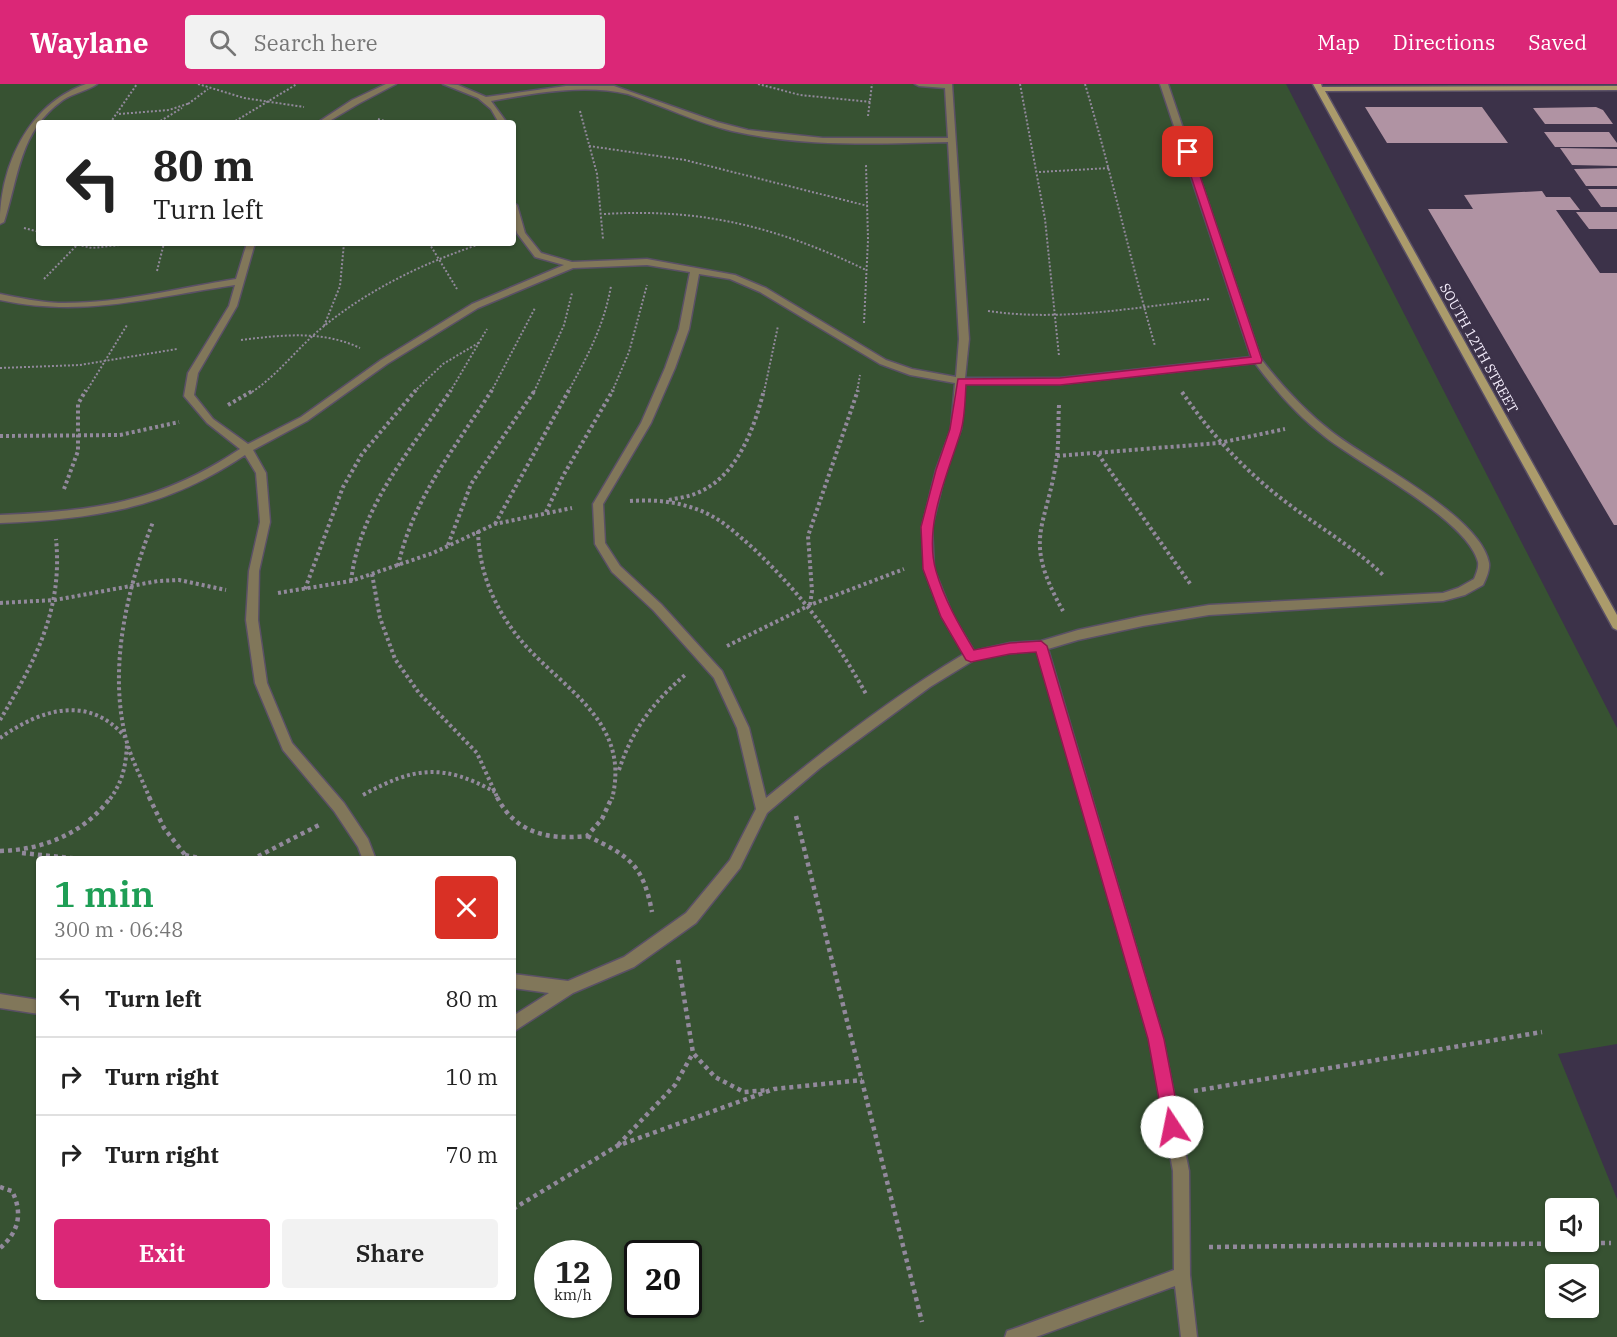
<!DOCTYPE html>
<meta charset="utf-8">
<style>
:root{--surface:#fff;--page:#f2f2f2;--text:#222;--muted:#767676;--line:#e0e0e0;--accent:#db2777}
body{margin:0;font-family:"IBM Plex Serif",serif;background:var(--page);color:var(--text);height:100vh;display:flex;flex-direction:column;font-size:22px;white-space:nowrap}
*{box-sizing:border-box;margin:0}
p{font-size:20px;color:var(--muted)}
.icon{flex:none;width:33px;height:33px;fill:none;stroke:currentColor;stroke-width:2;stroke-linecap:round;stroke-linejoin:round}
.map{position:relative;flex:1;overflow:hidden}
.side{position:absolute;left:36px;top:772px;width:480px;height:444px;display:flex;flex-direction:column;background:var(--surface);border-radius:6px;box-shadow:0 2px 4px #0004}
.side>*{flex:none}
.guide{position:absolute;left:36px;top:36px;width:480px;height:126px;border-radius:6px;box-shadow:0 2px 4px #0004;background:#fff;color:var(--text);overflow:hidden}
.tools{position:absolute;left:1545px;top:1114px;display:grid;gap:12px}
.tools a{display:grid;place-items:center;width:54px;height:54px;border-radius:6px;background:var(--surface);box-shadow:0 2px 4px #0004;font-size:30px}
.speed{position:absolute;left:534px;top:1156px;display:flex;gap:12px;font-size:30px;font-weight:700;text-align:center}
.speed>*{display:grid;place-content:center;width:78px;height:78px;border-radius:50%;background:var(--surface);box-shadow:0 2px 4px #0004;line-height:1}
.speed small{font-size:15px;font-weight:400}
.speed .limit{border:3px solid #111;border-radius:9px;background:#fff;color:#111}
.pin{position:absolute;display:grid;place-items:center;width:51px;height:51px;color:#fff;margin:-26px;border-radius:12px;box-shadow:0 3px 9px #0006}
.me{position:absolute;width:66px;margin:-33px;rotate:349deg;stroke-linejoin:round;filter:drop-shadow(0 0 4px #0008)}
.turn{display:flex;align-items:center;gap:21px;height:126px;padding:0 18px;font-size:27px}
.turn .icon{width:78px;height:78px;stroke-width:2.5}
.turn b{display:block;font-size:42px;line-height:51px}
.round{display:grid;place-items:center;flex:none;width:63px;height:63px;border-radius:6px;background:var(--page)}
.head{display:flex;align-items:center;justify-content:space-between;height:102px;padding:0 18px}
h1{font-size:36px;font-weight:600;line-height:45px;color:#1e9e55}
.action{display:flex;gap:12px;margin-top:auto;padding:12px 18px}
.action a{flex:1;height:69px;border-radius:6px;background:var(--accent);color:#fff;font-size:24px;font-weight:600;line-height:69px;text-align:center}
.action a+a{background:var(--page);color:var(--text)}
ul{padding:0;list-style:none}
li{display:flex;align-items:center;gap:18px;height:78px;padding:0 18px;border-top:2px solid var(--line)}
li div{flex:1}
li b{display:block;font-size:22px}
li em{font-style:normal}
header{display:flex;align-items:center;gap:36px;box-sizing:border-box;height:84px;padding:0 30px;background:var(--accent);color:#fff}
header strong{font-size:28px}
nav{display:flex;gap:33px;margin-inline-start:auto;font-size:21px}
.search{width:420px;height:54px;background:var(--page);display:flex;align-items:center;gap:15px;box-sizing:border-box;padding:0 21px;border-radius:6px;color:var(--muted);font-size:22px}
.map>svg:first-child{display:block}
.green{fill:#375232;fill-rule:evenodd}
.building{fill:#b093a3}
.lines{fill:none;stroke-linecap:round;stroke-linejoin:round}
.lane-casing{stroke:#5a5066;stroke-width:3}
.secondary-casing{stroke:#5a5066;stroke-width:3}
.path-far2{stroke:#92899c;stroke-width:2;stroke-dasharray:2 2;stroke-linecap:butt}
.path-far1{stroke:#92899c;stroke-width:4;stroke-dasharray:3 3;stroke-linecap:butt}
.path{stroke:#92899c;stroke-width:4.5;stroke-dasharray:4 4;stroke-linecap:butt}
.lane{fill:#81775a;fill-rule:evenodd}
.secondary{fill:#ab9b6b;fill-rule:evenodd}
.route{fill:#db2777;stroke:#8e194d;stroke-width:1.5}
.labels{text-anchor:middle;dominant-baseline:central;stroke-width:6;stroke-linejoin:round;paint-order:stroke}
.far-street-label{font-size:14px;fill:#f5eefd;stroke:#3c3249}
</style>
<header>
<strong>Waylane</strong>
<div class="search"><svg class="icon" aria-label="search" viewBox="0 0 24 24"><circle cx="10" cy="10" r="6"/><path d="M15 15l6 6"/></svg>Search here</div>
<nav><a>Map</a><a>Directions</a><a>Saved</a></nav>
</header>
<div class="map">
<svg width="1617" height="1253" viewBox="0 0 1617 1253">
<rect width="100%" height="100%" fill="#3c3249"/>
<path class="green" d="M0,0h1286l331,644v316l-59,10 59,145v138h-1617zM39,39h474v120h-474zM39,776h474v438h-474zM1556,1125h32v33h-32zM548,1170h50v51h-50zM638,1170h50v51h-50zM1556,1191h32v33h-32z"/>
<path class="building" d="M1365,23h117l26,36h-121z
M1596,23l7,3 10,14h-68l-12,-16z
M1544,48h65l8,11v4h-62z
M1560,64l57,1v17l-45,-1z
M1617,84v18h-31l-12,-17z
M1588,105h29v18h-16z
M1542,107l4,6h24l10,13h-24l44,63h17v252h-3l-186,-316h45l-9,-14z
M1576,128h41v17h-28z"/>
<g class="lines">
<defs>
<path id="lane" d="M86,0h11c-10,7 -23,9 -34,16 -44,31 -44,76 -59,122l-4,2c0,-58 28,-120 86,-140z
M386,0h10l-38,20 -32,19h-9l35,-23z
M443,0l15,1 28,12 80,-11h48l103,36 31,8 75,8h125l-3,-50 -26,-2 -4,-2h37l17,255 -4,39h95l191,-21 -91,-273h8l93,275c21,27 44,52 71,73 37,29 149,84 157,131 1,7 -3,16 -6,22l-18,10 -22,6 -234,14 -66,11 -65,14 -30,9 115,390 26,132 1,104 7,62h-16l-6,-51 -139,51h-31l2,-6 6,-2 161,-59 -1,-99 -24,-132 -112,-388 -27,2 -36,7 -44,27 -110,81 -53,45 -27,55 -44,55 -62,44 -61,26 -60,39v-16l36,-23 -36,-5v-14l55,7 56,-24 62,-44 44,-53 26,-51 -19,-81 -23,-50 -61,-68 -41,-38 -17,-28 -2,-40 48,-81 24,-55 14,-39 11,-57 -43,-7 -74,3 -95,40 -91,56 -80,57 -54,29 13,23 4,49 -11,49 -1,49 9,63 25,60 52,60 24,36 8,21h-13l-5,-13 -24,-36 -51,-61 -28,-67 -9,-63 3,-49 11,-49 -4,-49 -11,-18c-80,54 -151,64 -245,68v-8c95,-4 159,-12 240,-66l-33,-26 -23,-27 4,-23 41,-67 6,-21c-83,12 -151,33 -235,15v-6c20,4 39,8 59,9 60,1 119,-15 177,-24l11,-36h8l-18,63 -39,67 -4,22 19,24 35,25 53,-27 80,-57 91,-56 92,-39 -29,-8 -18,-24 -4,-14v-16l4,2 8,28 16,20 31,9 75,-3 88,16 31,13 120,72 26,9 44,8 3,-38 -11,-197c-72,2 -145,5 -216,-11 -35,-8 -69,-25 -104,-37 -44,-10 -93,-1 -137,7l16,22h-8l-8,-14 -13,-11zM699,190l31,5 30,13 120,72 30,11 45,8 -4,46 -15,41 -14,57 2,42 18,48 22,37c-70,42 -135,92 -198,144l-17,-70 -27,-57 -61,-67 -41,-38 -15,-23 -2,-39 48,-81 24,-55 14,-39zM1255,279c20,27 42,52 69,73 36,29 143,83 154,126 1,6 -2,12 -4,17l-16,9 -15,5 -234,12 -66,11 -65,14 -37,11 -31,2 -36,8 -21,-35 -19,-47 -2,-42 14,-57 15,-41 4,-45h95z
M0,910l39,6v14l-39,-6z"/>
<path id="secondary" d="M1313,0h8l1,3 295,-1v4l-292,1 292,524v15l-4,-2z"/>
</defs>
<use href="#lane" class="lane-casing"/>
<use href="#secondary" class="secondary-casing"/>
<path class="path-far2" d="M198,0l46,14 60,9
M758,0l42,11 71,7
M1020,0l25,135 14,137
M1085,0c26,87 45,175 70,262
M188,20l20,-15
M580,27l17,63 6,65
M119,30l50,-4 21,-7
M868,32l4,-32
M378,35l13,4
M110,39l27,-39
M157,39l25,-15
M232,39l65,-39
M589,62l96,14 183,46
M1039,88l71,-4
M604,130c98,-6 174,13 262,56
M24,144l15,4
M70,159l22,5 45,-5
M429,159l28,46
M157,187l7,-28
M44,195l35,-36
M988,227c74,11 148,-4 222,-12
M864,239l4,-83 -2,-75
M324,242l16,-40 4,-43
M241,256c41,-5 81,-10 119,8
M0,284l80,-3 97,-16
M86,308l41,-67
M252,308c27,-18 46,-45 72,-66 47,-38 102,-64 159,-83
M414,308l29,-28 37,-22
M450,308l37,-63
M491,308l44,-84
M534,308l30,-67 8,-32
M568,308c19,-35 36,-66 43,-106
M612,308l17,-40 18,-67
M764,308l14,-66
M857,308l3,-17"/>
<path class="path-far1" d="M1182,308c32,47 70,86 116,119 29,21 59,39 85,64
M228,321l26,-15
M1059,321c-1,17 0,34 -2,51 -10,74 -36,80 6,155
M0,352l120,-1 59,-13
M1098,370l93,131
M1057,372l162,-13 66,-14
M64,405l14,-38v-47l8,-14
M669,416c9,-2 19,-3 28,-7 40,-16 57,-64 67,-103
M630,417c26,-2 52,1 76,12 19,9 33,23 48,36 45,43 82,90 112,145
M546,428l17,-36 50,-86
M495,440l74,-134
M478,447c1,43 18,81 46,113 42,47 107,79 88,155
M448,461l23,-61 64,-94
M398,482c15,-68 57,-118 94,-176
M372,490l8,44 15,41 24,34 58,60 21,46
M351,497c9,-75 60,-131 100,-191
M305,505l38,-102 19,-33 54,-64
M278,509l73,-12 82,-28 62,-29 77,-16
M0,519l55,-3 103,-19 21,-1 47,10
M810,521l2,-14 -4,-55 50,-146
M727,562l83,-41 94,-36
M0,636c35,-59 63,-110 56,-181
M0,654c41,-29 89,-44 125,-1
M619,686c13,-40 34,-68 66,-95
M363,711c51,-28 80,-32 132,-3
M110,715c13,-18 16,-34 17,-55
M150,715c-8,-20 -19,-40 -24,-60 -18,-71 1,-151 27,-217"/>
<path class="path" d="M149,713l15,31 25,32
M497,713c19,37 52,43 90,39l15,-17 10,-22
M796,732l126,506
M587,752c43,20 56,29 65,76
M0,767c43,-1 85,-18 111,-54
M22,769l68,7
M185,771l23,5
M251,776l68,-35
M678,876l15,93 22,24 29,15 25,-2
M1194,1007l348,-59
M618,1061l57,-60 18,-32
M0,1103l12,4c11,22 7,41 -12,57
M513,1125l104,-63 157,-57 88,-9
M1209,1163l402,-4"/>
<use href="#lane" class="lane"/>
<use href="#secondary" class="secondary"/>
</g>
<path class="route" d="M1188,66l4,2 70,208 -1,3 -201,22h-94c-1,15 -1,32 -5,46 -13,43 -38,94 -25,140 8,28 23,54 38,79l36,-7 31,-2 6,5 117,393 17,88 -2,6 -7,2 -6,-2 -2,-6 -16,-88 -112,-387 -26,2 -39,8 -5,-2 -25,-43 -18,-48 -2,-42 15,-57 14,-41 8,-50 102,-1 191,-21 -68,-205z"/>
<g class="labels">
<g class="far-street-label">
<text transform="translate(1479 264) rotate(61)">SOUTH 12TH STREET</text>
</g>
</g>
</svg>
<div class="tools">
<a><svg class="icon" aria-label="sound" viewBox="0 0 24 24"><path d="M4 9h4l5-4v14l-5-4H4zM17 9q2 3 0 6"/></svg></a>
<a><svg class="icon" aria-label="layers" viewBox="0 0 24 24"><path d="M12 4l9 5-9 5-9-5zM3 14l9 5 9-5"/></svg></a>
</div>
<div class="speed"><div>12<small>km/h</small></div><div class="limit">20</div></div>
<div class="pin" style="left:1188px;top:68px;background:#d93025"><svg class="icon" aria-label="arrive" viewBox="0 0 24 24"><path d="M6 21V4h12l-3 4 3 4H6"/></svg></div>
<svg class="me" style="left:1172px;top:1043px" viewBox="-20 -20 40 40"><circle r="19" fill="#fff"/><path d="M0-13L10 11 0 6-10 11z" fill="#db2777"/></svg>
<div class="guide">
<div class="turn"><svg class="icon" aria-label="left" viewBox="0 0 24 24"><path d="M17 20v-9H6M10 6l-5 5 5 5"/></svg><div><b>80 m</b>Turn left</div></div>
</div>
<section class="side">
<div class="head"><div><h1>1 min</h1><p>300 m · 06:48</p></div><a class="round" style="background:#d93025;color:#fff"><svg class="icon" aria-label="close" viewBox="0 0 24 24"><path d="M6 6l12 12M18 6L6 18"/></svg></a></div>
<ul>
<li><svg class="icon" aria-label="left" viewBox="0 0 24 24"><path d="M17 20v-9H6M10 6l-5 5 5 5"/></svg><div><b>Turn left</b></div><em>80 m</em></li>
<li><svg class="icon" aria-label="right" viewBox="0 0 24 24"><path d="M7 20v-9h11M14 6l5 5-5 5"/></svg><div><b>Turn right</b></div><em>10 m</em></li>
<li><svg class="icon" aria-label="right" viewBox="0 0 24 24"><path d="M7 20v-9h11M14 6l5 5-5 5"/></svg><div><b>Turn right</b></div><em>70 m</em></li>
</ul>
<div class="action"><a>Exit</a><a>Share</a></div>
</section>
</div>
